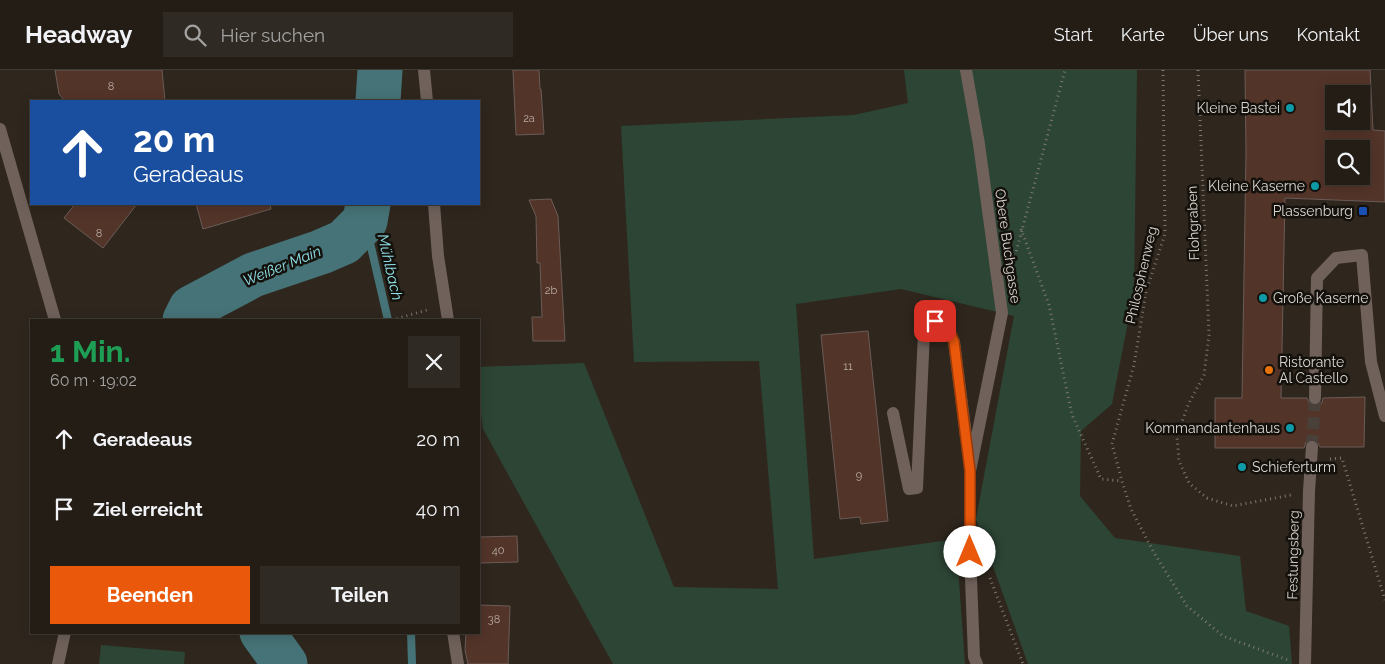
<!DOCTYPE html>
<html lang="de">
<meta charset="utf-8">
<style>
:root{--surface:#231d16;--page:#2f2a23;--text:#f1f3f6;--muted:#a3a2a1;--line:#403b35;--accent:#ea580c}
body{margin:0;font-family:Raleway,sans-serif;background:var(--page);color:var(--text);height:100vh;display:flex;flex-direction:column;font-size:19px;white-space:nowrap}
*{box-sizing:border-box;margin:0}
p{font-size:16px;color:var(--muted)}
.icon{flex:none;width:28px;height:28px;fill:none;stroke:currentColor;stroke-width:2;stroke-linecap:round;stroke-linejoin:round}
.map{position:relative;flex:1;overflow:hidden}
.side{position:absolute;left:30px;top:249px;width:450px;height:315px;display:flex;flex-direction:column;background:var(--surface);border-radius:0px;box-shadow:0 2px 12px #0003,0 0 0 1px var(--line)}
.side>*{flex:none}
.hud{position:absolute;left:30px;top:30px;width:450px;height:105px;border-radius:0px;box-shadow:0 2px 12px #0003,0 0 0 1px var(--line);background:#1a4fa0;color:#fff;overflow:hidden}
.tools{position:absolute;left:1325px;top:15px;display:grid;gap:10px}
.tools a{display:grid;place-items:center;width:45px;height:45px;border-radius:0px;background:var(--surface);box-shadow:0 2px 12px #0003,0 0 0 1px var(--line);font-size:25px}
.pin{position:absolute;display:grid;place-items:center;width:42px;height:42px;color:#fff;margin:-21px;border-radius:10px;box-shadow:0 2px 8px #0006}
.me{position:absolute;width:55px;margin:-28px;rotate:0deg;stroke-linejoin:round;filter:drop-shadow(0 0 4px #0008)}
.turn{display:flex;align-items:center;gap:18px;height:105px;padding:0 20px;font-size:22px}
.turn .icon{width:65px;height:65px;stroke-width:2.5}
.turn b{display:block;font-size:35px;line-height:42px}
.round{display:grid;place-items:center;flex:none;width:52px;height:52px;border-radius:0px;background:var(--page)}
.overview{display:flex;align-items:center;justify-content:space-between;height:85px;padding:0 20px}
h1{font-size:30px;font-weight:700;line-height:38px;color:#1e9e55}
.action{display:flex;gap:10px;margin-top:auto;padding:10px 20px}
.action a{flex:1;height:58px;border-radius:0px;background:var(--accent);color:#fff;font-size:20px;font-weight:700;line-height:58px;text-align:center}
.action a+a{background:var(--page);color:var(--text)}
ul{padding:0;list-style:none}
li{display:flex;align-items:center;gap:15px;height:70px;padding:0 20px}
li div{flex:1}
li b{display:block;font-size:19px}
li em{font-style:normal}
header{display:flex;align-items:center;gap:30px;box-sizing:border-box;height:70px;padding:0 25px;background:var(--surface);border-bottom:1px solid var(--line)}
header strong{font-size:24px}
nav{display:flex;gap:28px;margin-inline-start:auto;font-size:18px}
.search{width:350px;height:45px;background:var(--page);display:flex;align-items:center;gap:12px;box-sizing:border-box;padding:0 18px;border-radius:0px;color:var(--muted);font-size:19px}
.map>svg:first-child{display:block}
.green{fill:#2d4535}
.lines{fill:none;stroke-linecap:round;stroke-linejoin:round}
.stream{stroke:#467377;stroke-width:8}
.river{stroke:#467377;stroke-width:45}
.building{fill:#533429;stroke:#6b5c57;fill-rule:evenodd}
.minor-tunnel{stroke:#494139;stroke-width:12;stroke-dasharray:12 6;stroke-linecap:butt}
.path{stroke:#7e7870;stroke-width:3;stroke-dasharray:1 4;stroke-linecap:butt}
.minor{stroke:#70615b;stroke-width:12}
.route-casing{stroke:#983908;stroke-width:12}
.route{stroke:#ea580c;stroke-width:9}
.culture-dot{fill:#0f9aa8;stroke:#14110c;stroke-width:2}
.transit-dot{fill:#1a4fb4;stroke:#14110c;stroke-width:2}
.food-dot{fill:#e8710a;stroke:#14110c;stroke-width:2}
.labels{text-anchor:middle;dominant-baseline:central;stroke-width:5;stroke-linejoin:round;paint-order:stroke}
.number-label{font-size:11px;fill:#b8ada6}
.poi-label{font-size:14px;fill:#dad5cf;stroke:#14110c;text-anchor:end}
.street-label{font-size:14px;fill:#dad5cf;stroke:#14110c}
.water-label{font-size:15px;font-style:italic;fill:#8fe0e8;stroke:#14110c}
</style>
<header>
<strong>Headway</strong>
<div class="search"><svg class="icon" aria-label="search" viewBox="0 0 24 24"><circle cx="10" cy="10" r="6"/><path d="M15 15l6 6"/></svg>Hier suchen</div>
<nav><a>Start</a><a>Karte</a><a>Über uns</a><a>Kontakt</a></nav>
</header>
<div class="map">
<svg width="1385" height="594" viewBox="0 0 1385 594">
<rect width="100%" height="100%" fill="#2f271e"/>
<path class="green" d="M904,0h233l-3,221 -22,113 -31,27 -1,65 35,42 125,18 6,55 43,15 3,38h-264l-52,-145 38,-203 -113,-27 -105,15 18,255 142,-20 9,125h-352l-130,-235 -4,-32v-30l105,-4 90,224 104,2 -19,-228 -125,1 -13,-236 233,-11 54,-12z
M101,575l84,7 -1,12h-85z"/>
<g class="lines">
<path class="stream" d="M365,151l23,99
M411,562l1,32"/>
<path class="river" d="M378,31l2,-31
M185,250l6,-12 62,-33 68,-23 23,-10 21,-21 3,-17
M262,562l23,32"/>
</g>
<path class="building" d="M55,0h107l3,31h-100l-6,-7z
M513,0h26l1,19h1l3,45 -28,1z
M1245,0h125l3,60 12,1v71l-100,-4 -4,200h26l3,7 5,1 7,-3 1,-5 42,-1 -1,50h-44l-3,-6 -5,-2 -6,3 -2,6h-89v-50h27l4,-245zM1334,24h27v27h-27zM1334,79h27v27h-27z
M551,129l7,17 7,125h-32l-1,-24h10l-2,-54h-3l-1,-47 -7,-16z
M75,134h62l-34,44 -39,-30z
M196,134h74l1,5 -68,20z
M868,261l20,190 -27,3 -1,-7 -20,2 -19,-184z
M517,466l1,26 -39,1v-26z
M479,535l31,1 -2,58h-40l-3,-14 1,-18h13z"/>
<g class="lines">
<path class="minor-tunnel" d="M1312,377l3,-49"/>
<path class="path" d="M1163,0l2,164 -19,58 -12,73 -22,79 10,37 9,28 22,42 34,55 36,30 65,24
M1198,0l11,265 -5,40 -16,30 -11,31 2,25 10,22 18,15 26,8 58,-11
M1021,159l28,76 23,110 29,64 21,2
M1015,186l50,-186
M392,250l35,-10
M1330,389l12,-1 43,142
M990,508l33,86"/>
<path class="minor" d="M424,0l3,31
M966,0l13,74 23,169 -32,158v81l4,105 3,7
M0,59l55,191
M434,134l4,52 10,64
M1315,328l2,-120 19,-20 26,-3 9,107 14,54
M893,343l16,76 8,-1 7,-156 11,-11 12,4 7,17 15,117
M453,562l5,32
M58,594l7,-32
M1305,594l4,-173 3,-44"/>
</g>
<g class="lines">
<defs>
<path id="route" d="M935,251l12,4 7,17 16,129v81"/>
</defs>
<use href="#route" class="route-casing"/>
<use href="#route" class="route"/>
</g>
<g class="culture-dot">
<circle cx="1290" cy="38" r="5"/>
<circle cx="1315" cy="116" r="5"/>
<circle cx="1263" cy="228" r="5"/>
<circle cx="1290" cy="358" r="5"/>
<circle cx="1242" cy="397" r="5"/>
</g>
<rect class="transit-dot" x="1358" y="136" width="10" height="10" rx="2.5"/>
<circle class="food-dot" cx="1269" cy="300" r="5"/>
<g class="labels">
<g class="number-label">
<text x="111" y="16">8</text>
<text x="529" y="48">2a</text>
<text x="99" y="163">8</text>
<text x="551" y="220">2b</text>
<text x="848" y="296">11</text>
<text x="859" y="405">9</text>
<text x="498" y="480">40</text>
<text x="494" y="549">38</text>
</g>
<g class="poi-label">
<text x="1280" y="38">Kleine Bastei</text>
<text x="1305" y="116">Kleine Kaserne</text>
<text x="1353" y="141">Plassenburg</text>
<text x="1273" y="228" text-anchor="start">Große Kaserne</text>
<text x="1279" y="292" text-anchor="start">Ristorante<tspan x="1279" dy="16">Al Castello</tspan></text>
<text x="1280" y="358">Kommandantenhaus</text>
<text x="1252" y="397" text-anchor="start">Schieferturm</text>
</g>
<g class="street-label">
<text transform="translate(1193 153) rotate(-92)">Flohgraben</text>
<text transform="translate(1008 176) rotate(82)">Obere Buchgasse</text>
<text transform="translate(1141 205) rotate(-77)">Philosphenweg</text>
<text transform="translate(1293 485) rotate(-89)">Festungsberg</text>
</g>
<g class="water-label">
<text transform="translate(282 196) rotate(-22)">Weißer Main</text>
<text transform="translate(390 197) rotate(77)">Mühlbach</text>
</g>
</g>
</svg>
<div class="tools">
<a><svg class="icon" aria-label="sound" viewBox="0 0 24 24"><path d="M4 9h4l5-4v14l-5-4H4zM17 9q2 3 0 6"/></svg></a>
<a><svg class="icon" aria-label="search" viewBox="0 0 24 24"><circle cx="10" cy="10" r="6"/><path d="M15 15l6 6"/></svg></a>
</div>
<div class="pin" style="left:935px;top:251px;background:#d93025"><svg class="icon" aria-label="arrive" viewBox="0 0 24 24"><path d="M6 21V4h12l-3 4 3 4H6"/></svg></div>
<svg class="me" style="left:970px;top:482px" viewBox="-20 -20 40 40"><circle r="19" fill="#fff"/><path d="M0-13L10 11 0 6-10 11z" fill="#ea580c"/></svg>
<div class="hud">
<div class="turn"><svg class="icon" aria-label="ahead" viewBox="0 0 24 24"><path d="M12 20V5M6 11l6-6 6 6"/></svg><div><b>20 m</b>Geradeaus</div></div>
</div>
<section class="side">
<div class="overview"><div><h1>1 Min.</h1><p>60 m · 19:02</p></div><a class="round"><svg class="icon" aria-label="close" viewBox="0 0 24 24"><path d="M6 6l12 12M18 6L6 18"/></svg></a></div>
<ul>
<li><svg class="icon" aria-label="ahead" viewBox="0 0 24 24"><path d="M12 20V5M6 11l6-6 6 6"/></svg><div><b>Geradeaus</b></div><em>20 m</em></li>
<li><svg class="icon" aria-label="arrive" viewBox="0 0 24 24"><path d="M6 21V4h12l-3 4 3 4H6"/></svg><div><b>Ziel erreicht</b></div><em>40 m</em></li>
</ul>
<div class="action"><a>Beenden</a><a>Teilen</a></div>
</section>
</div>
